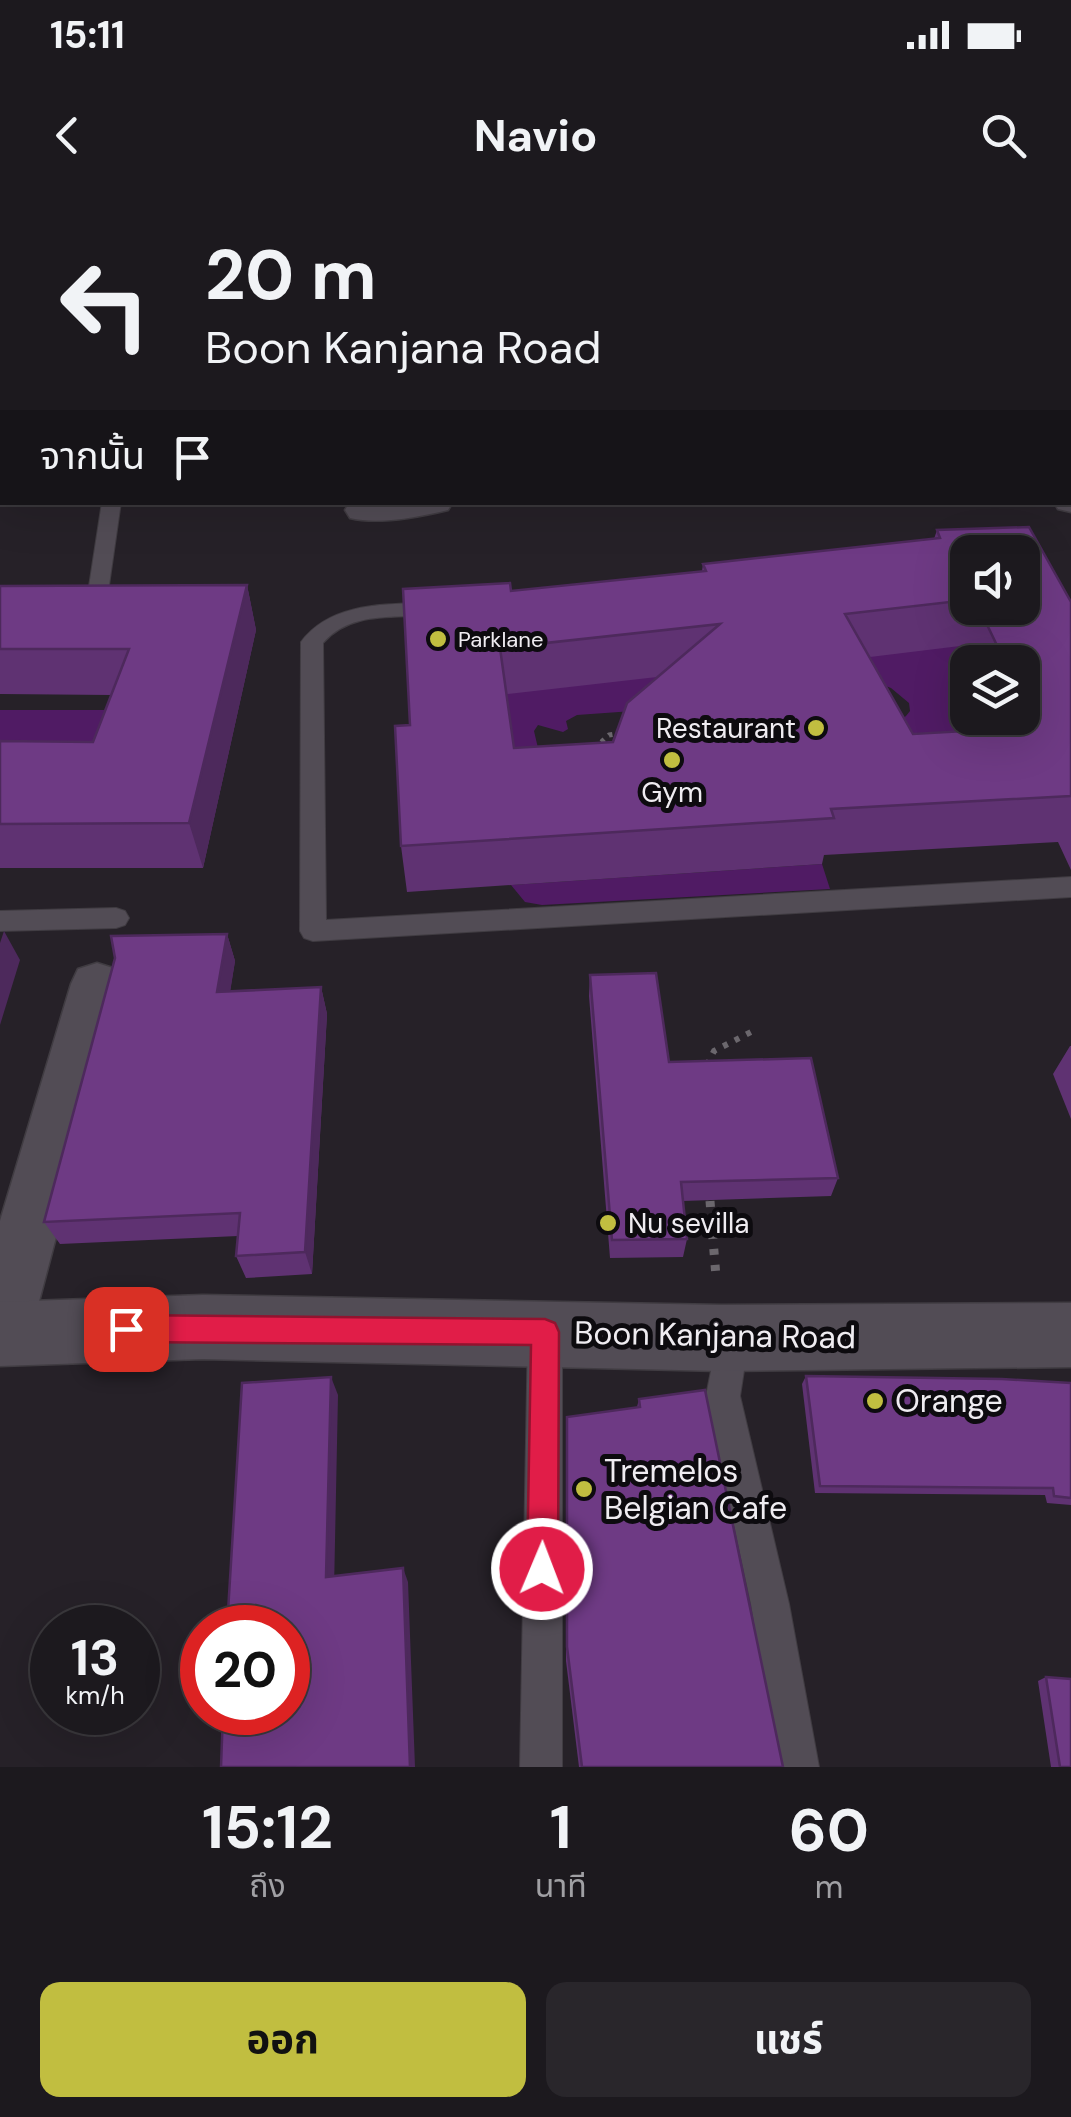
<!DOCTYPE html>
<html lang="th">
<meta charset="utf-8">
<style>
:root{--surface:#1c191e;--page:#29262b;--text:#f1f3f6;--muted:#a0a0a4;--line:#3a383c;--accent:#c1be40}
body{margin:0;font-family:"DM Sans","Noto Sans Thai",sans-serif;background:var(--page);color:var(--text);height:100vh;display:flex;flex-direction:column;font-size:38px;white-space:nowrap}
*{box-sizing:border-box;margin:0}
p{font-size:32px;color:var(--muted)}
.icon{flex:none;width:55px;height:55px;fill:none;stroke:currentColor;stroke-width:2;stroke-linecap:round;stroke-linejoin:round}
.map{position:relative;height:1567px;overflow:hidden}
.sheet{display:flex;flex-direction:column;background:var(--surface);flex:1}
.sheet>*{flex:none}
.guide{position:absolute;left:0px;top:0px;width:1072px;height:305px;box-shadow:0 10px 40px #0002,0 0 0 2px var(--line);background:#1c191e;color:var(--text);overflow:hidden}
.controls{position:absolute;left:950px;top:335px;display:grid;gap:20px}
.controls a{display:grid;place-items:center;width:90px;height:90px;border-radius:20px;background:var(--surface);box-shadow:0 10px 40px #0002,0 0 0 2px var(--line);font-size:50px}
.speed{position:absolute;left:30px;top:1405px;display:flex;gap:20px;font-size:50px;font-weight:700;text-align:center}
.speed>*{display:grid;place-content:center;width:130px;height:130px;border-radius:50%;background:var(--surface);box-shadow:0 10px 40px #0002,0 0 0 2px var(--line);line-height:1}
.speed small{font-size:25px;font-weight:400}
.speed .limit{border:15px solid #d22;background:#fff;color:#111}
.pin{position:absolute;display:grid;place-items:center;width:85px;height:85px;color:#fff;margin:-42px;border-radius:20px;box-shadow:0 5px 15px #0006}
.me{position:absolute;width:110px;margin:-55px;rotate:1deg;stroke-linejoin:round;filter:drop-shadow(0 0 8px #0008)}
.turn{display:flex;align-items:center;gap:35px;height:210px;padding:0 40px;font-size:45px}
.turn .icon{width:130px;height:130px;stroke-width:2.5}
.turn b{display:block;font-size:70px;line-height:85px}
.then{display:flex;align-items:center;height:95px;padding:0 40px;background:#0003;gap:20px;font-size:38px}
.eta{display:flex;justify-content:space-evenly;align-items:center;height:170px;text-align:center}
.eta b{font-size:60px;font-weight:700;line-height:70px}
.primary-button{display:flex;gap:20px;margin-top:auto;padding:20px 40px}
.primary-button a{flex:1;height:115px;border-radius:20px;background:var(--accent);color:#111;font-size:40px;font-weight:700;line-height:115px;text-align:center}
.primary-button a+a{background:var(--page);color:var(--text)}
.status{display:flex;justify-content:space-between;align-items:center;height:70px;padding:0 50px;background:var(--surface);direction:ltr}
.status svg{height:28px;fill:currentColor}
header{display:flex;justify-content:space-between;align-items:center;height:130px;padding:0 40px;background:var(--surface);font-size:45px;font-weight:700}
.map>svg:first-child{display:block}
.water{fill:#501b64}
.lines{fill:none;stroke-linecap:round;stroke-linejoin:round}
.service-casing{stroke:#403c42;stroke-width:2}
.minor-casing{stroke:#403c42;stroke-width:3}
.tertiary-casing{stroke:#403c42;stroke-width:3}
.path-far2{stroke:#6b676d;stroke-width:5;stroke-dasharray:4 6;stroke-linecap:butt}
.path-far1{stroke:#6b676d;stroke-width:6;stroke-dasharray:5 8;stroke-linecap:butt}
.path{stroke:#6b676d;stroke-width:9;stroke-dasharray:6 10;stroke-linecap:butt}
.service{fill:#524c55;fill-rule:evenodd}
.minor{fill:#524c55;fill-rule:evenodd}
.tertiary{fill:#524c55;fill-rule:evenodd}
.wall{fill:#5f3272;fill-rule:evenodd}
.shaded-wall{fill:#4d295c}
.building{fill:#6e3a84;stroke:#4d295c;stroke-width:2.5;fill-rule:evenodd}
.route{fill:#e11d48;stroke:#92132f;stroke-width:2.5}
.poi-dot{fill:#c1be40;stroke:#0d0b0f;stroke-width:4}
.labels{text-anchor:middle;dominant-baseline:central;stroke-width:10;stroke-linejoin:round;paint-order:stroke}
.far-poi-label{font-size:22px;fill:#efecf1;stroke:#0d0b0f;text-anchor:start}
.poi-label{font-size:28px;fill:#efecf1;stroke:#0d0b0f;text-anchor:end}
.near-street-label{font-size:32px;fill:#efecf1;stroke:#0d0b0f}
.near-poi-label{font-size:32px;fill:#efecf1;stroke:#0d0b0f;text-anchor:start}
</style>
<div class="status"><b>15:11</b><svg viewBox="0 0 49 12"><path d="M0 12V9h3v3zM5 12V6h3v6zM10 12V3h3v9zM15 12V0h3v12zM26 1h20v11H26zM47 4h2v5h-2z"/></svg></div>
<header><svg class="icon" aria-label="back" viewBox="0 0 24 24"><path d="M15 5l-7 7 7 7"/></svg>Navio<svg class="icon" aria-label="search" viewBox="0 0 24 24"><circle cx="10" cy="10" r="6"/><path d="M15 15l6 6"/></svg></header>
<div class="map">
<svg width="1071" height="1567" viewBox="0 0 1071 1567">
<rect width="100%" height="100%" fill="#262128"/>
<path class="water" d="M920,370l18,27 29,66 1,55h24l9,22h-127l32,-24 4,-5 -1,-8 -18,-15 -38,-14z
M496,452l209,19 -44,38 -84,6 -11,6 2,8 -5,3 -25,-7 -4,6 7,30 -25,2z
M0,510h112l-18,56h-94z
M822,664l8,25 -288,16 -17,-3 -14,-17z"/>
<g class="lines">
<defs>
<path id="service" d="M102,302h19l-15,104 -10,6 -10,-6z
M442,402l7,2 3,4 -3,4c-42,10 -94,-6 -126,31l3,277 745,-43v20l-758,44 -9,-3 -4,-7 1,-289c32,-43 93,-37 141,-40z
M116,708l9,3 4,7 -4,7 -9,3 -116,3v-20z
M545,1116l12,5 5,11v435h-42l8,-435 5,-11z
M732,1122l12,4 5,12 -9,58 49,208 30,163h-42l-26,-163 -45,-208 14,-70z"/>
<path id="minor" d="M484,0h29l1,2h-28z
M0,91h2v18h-2z
M1071,289v23l-13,-3 -4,-7h16z
M350,302h103l-5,8c-29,7 -69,15 -98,8l-5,-8z
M97,763l19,6 7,15 -91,344 -9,22 -23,9v-138l71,-237 7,-15z"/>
<path id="tertiary" d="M203,1095l518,10 350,-2v64l-350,4 -518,-12 -203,7v-64z"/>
</defs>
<use href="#service" class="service-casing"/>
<use href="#minor" class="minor-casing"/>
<use href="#tertiary" class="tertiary-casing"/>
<path class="path-far2" d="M594,549l15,-14 12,-2"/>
<path class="path-far1" d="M707,865l7,-14 41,-21
M709,995l1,9"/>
<path class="path" d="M710,1001l6,76"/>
<use href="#service" class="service"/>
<use href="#minor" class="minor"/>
<use href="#tertiary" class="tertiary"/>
</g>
<path class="wall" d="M937,330l134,72v268l-13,-28 -234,13 -2,9 -415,28 -6,-46 9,-121 101,-134 191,-20 1,-7 231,-25zM968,352l54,56h-54zM960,446l8,17 54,-1v56h-30l5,11 -84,5 -43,-77zM657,477l-44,65 -99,6 -7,-54z
M247,385l9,45 -53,238h-203v-127l93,1 18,-47 -111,-1v-108z
M227,734l8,27 -5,30 91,-4 6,27 -15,260 -66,4 -10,-22 2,-20 -178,8 -16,-22z
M590,775l79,87 169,116 -7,18 -148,5 4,38 -4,18 -73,1 -21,-262z
M1070,846h1v73l-18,-45z
M806,1176l265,7v122l-24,-2 -2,-8 -230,-2 -13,-109z
M639,1199l144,368h-204l-13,-106v-221l1,-23 70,-10z
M1046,1477l25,90h-20l-13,-86z"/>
<path class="shaded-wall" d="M0,40h2v44h-2z
M247,385l9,45 -53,238 -14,-45z
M4,731l16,29 -20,65v-82z
M227,734l8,27 -9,57 -9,-26z
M321,787l6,27 -15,260 -7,-22z
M331,1177l7,18 -4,195 -8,-13z
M403,1368l5,14 7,185h-5z"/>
<path class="building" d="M0,0h441l1,2h-440v38h-2z
M1029,327l42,75v194l-240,13 3,9 -433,28 -6,-120 15,-1 -7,-136 107,-6 1,8 195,-20 -3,-7 237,-26 -3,-8zM968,352h54v56h-43l26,54h17v37l14,28 -123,7 -68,-120 123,-14zM720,424l-93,79 -14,39 -99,6 -14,-100z
M247,385l-58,238 -189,1v-83l93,1 36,-93h-129v-63z
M227,734l-10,58 104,-5 -16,265 -69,4 4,-43 -196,9 71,-264 -4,-22z
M656,773l13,89 142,-4 27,120 -157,4 6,57 -75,1 -22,-265z
M806,1176l196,3 69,4v115l-17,-2 -1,-8 -233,-2z
M331,1177l-5,200 77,-9 7,199h-189l2,-55h65v-84h-61l15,-245z
M705,1190l78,377h-201l-15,-120v-230l73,-10 -1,-8z
M1046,1477l25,2v88h-11z"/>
<path class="route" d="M126,1115l419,4 10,4 4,9 -1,237 -4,11 -12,5 -11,-5 -4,-11 4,-224 -405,-3 -10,-4 -4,-9 4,-10z"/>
<g class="poi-dot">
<circle cx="438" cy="439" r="10"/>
<circle cx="816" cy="528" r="10"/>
<circle cx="672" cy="560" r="10"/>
<circle cx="608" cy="1023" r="10"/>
<circle cx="875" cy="1201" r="10"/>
<circle cx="584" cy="1289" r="10"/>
</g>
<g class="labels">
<g class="far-poi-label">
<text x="458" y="439">Parklane</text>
</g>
<g class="poi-label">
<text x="796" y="528">Restaurant</text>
<text x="672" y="592" text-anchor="middle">Gym</text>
<text x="628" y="1023" text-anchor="start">Nu sevilla</text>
</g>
<g class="near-street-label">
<text transform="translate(715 1135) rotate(1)">Boon Kanjana Road</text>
</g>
<g class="near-poi-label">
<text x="895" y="1201">Orange</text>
<text x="604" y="1271">Tremelos<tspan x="604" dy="37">Belgian Cafe</tspan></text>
</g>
</g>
</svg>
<div class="controls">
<a><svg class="icon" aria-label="sound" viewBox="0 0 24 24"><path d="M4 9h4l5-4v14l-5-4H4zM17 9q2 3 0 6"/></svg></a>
<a><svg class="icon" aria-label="layers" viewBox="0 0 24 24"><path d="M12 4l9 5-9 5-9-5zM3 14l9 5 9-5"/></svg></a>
</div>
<div class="speed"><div>13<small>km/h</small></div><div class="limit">20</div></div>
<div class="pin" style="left:126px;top:1129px;background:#d93025"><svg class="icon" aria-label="arrive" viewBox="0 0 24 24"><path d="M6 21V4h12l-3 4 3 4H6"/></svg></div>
<svg class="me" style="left:542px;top:1369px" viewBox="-20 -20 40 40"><circle r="17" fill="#e11d48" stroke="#fff" stroke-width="3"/><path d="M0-11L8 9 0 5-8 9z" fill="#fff"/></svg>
<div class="guide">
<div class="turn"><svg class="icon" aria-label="left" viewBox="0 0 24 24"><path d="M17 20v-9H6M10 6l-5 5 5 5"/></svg><div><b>20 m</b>Boon Kanjana Road</div></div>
<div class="then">จากนั้น<svg class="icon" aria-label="arrive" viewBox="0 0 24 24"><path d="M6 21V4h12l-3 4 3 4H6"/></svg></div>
</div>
</div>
<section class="sheet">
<div class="eta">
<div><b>15:12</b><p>ถึง</p></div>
<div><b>1</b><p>นาที</p></div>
<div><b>60</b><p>m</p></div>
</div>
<div class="primary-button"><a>ออก</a><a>แชร์</a></div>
</section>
